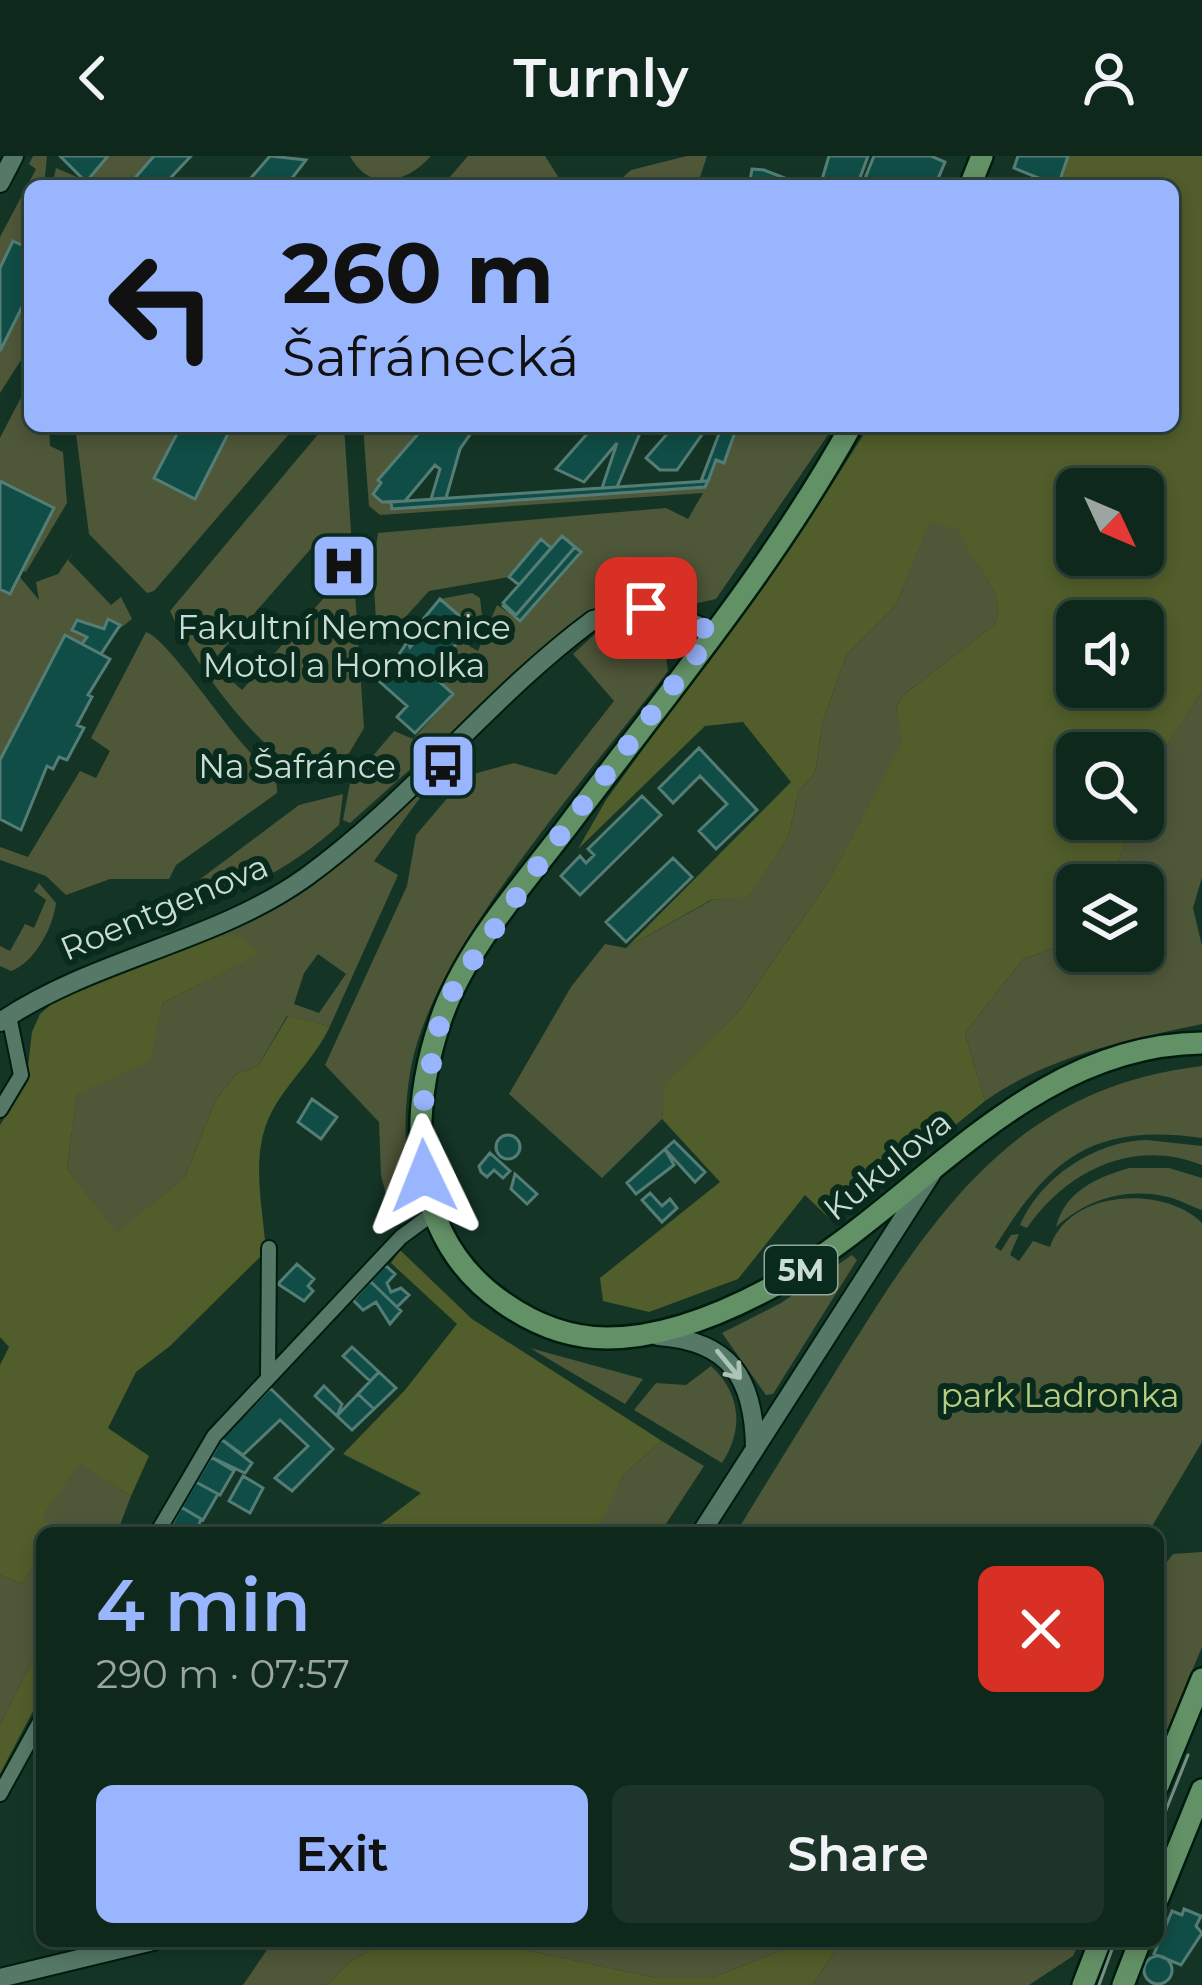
<!DOCTYPE html>
<meta charset="utf-8">
<style>
:root{--surface:#0f281c;--page:#1d3429;--text:#f1f3f6;--muted:#9ba6a3;--line:#2f443b;--accent:#99b5fd}
body{margin:0;font-family:Montserrat,sans-serif;background:var(--page);color:var(--text);height:100vh;display:flex;flex-direction:column;font-size:45px;white-space:nowrap}
*{box-sizing:border-box;margin:0}
p{font-size:39px;color:var(--muted)}
.icon{flex:none;width:66px;height:66px;fill:none;stroke:currentColor;stroke-width:2;stroke-linecap:round;stroke-linejoin:round}
.map{position:relative;flex:1;overflow:hidden}
.drawer{position:absolute;left:36px;top:1371px;width:1128px;height:420px;display:flex;flex-direction:column;background:var(--surface);border-radius:18px;box-shadow:0 6px 18px #0003,0 0 0 3px var(--line)}
.drawer>*{flex:none}
.hud{position:absolute;left:24px;top:24px;width:1155px;height:252px;border-radius:18px;box-shadow:0 6px 18px #0003,0 0 0 3px var(--line);background:#99b5fd;color:#111;overflow:hidden}
.needle{width:78px;rotate:134deg}
.buttons{position:absolute;left:1056px;top:312px;display:grid;gap:24px}
.buttons a{display:grid;place-items:center;width:108px;height:108px;border-radius:18px;background:var(--surface);box-shadow:0 6px 18px #0003,0 0 0 3px var(--line);font-size:60px}
.pin{position:absolute;display:grid;place-items:center;width:102px;height:102px;color:#fff;margin:-51px;border-radius:24px;box-shadow:0 6px 18px #0006}
.me{position:absolute;width:132px;margin:-66px;rotate:358deg;stroke-linejoin:round;filter:drop-shadow(0 0 9px #0008)}
.turn{display:flex;align-items:center;gap:42px;height:252px;padding:0 60px;font-size:54px}
.turn .icon{width:156px;height:156px;stroke-width:2.5}
.turn b{display:block;font-size:84px;line-height:102px}
.round{display:grid;place-items:center;flex:none;width:126px;height:126px;border-radius:18px;background:var(--page)}
.headline{display:flex;align-items:center;justify-content:space-between;height:204px;padding:0 60px}
h1{font-size:72px;font-weight:600;line-height:90px;color:var(--accent)}
.primary-button{display:flex;gap:24px;margin-top:auto;padding:24px 60px}
.primary-button a{flex:1;height:138px;border-radius:18px;background:var(--accent);color:#111;font-size:48px;font-weight:600;line-height:138px;text-align:center}
.primary-button a+a{background:var(--page);color:var(--text)}
header{display:flex;justify-content:space-between;align-items:center;height:156px;padding:0 60px;background:var(--surface);font-size:54px;font-weight:600}
.map>svg:first-child{display:block}
.green{fill:#4f5739;fill-rule:evenodd}
.forest{fill:#515d2a;fill-rule:evenodd}
.building{fill:#104d46;stroke:#547d76;stroke-width:3}
.lines{fill:none;stroke-linecap:round;stroke-linejoin:round}
.minor-casing{stroke:#001c0f;stroke-width:18}
.tertiary-casing{stroke:#001c0f;stroke-width:22}
.primary-casing{stroke:#001c0f;stroke-width:26}
.minor{stroke:#567867;stroke-width:14}
.tertiary{stroke:#567867;stroke-width:18}
.primary{stroke:#639166;stroke-width:21}
.tram{stroke:#789185;stroke-width:3}
.oneway{stroke:#adc3b8}
.route{stroke:#99b5fd;stroke-width:21;stroke-dasharray:0 37.8}
.labels{text-anchor:middle;dominant-baseline:central;stroke-width:12;stroke-linejoin:round;paint-order:stroke}
.shield{fill:#092b1d;stroke:#90a79c;stroke-width:3}
.shield-label{font-size:30px;font-weight:bold;fill:#cadcd3}
.poi-label{font-size:33px;fill:#cadcd3;stroke:#092b1d}
.street-label{font-size:33px;fill:#cadcd3;stroke:#092b1d}
.park-label{font-size:33px;fill:#b9cd7e;stroke:#092b1d}
</style>
<header><svg class="icon" aria-label="back" viewBox="0 0 24 24"><path d="M15 5l-7 7 7 7"/></svg>Turnly<svg class="icon" aria-label="person" viewBox="0 0 24 24"><circle cx="12" cy="8" r="4"/><path d="M4 21q1-7 8-7t8 7"/></svg></header>
<div class="map">
<svg width="1202" height="1829" viewBox="0 0 1202 1829">
<rect width="100%" height="100%" fill="#143526"/>
<path class="green" d="M33,0h14l-3,30h-14v63l-17,-7 -13,26v-31l36,-68 -7,-5z
M108,0h46l-26,30h-76l4,-18 30,13z
M350,0h81c-23,26 -61,38 -81,0z
M468,0h77l14,22 -5,8h-112z
M687,0h20l-10,30h-46l-11,-9 -9,9 -12,-5 12,-11z
M30,135v55l-30,47v-42z
M30,224v46h19l1,20 13,6 4,51 -41,69 -4,-2 31,-62 -53,-27v-43z
M75,270h221l-142,165 -7,2 -58,-59z
M325,270h19l20,302 -22,37 -26,11c-55,-17 -123,-114 -146,-165zM322,380l32,28 -112,126 -31,-27z
M363,270h62l-47,54 3,3 -8,12 18,7 1,7 313,-22 11,-27 8,2 10,-36h100l-118,173 -22,5 -46,-5 -63,14 -235,210 -7,-3 7,-37 44,-52 19,8 40,-44 -20,-19 37,-51 -30,-26 32,-6 8,5 2,18 -13,30 9,5 19,-46 24,16 59,-69 -18,-16 -11,12 -10,-8 -32,37 -80,14 -47,52 -5,-4 -4,-72 5,-34 288,-25 22,11 15,-26 -323,22 -11,-9z
M930,365l30,9c10,35 50,61 34,95l-92,71 -6,12 7,34 -75,140 -90,130 -72,72 -4,35 -60,59 -93,-84 62,-107 34,-43 21,4 86,-48 36,-4 40,-59 11,-46 16,-18 8,-52 23,-65 50,-51z
M75,393l-7,11 43,45 10,-8 11,22 -14,11 1,-5 -10,-5 -5,9 -27,-8 -5,9 15,7 -5,7 -18,-8 -64,124v-171l10,4 9,-17 20,24 -3,-18 22,-8z
M642,468l22,13 4,34c-76,101 -234,275 -257,396 -9,50 -6,96 3,145l-21,10 -12,-47 -2,-53 -54,-57 82,-179 9,-51 50,-59 48,-13 42,12 58,-74 -41,-47 22,-20z
M146,476c22,7 81,98 107,123 13,12 25,19 24,38l-101,72 -7,14h-59l-44,16 -20,-19 -46,-16v-13l28,10 52,-86 16,7 14,-27 -19,-13z
M1202,535v186l-9,31 9,38v78c-76,16 -153,32 -217,77l-20,-68 58,-74 54,-19v11h66v-66h-35l28,-66h7c0,-46 35,-90 59,-128z
M446,606l-72,99 24,14 -68,151 -43,-10 -29,50 -22,8 -20,25 -31,78 -68,57 -50,-66 10,-75 72,-31 14,-59 96,-49 -53,-18 92,-42zM318,798l28,20 -27,39 -25,-9 10,-31z
M343,638l-4,31c-38,35 -91,66 -141,81l-8,-7 5,-16 104,-78z
M39,727l17,20c-3,25 -22,60 -45,68l-11,-5v-20l10,5 15,-27 9,4 12,-28 -12,-9z
M1202,910v72c-108,-15 -152,19 -207,109l6,4 10,-16 8,-1 -9,21 9,6 14,-20 17,6c19,-58 114,-62 152,-24v219l-54,91h-412c38,-63 77,-125 116,-188 89,-142 170,-258 350,-279z
M1147,984l55,6v19c-68,-27 -135,5 -175,63l-7,-3c21,-48 75,-84 127,-85z
M1129,1012h40l33,10v32c-8,-2 -21,-10 -34,-13 -42,-10 -81,2 -112,30 9,-35 39,-49 73,-59z
M852,1099l5,5 -84,134 -7,1 -44,-62 59,-30z
M530,1192l113,31 -18,25z
M711,1210c30,28 33,63 11,97l-88,-53 22,-27 30,2z
M662,1285l42,25 -44,67h-75l14,-10 24,-48z
M80,1306l51,34 -14,37h-62l-13,-16z
M1202,1396v95l-44,105v-179l15,-19z
M42,1398v89l-42,81v-149l22,9z
M273,1785h112l-37,22 -21,22h-84z
M483,1785h322l-93,37h-55z
M842,1785h238l-7,15 -44,29h-217z"/>
<path class="forest" d="M1068,0h134v535l-36,56 -23,55v-49h-66v66h59l-28,66h-31v55l-54,19 -58,74 20,68 -151,122 -29,-28 -67,84 -89,33 -46,-11 -3,-23 120,-96 -58,-63 3,-35 73,-72 90,-130 74,-140 -6,-34 6,-12 92,-71c16,-34 -24,-60 -35,-95l-29,-8 -34,83 -50,51 -23,65 -8,52 -16,18 -11,46 -40,60 -37,3 -85,48 165,-166 -48,-60 -38,4 -127,123 28,-49 202,-278 61,-96h304v-240h-115zM1077,333h66v66h-66zM1077,465h66v66h-66z
M206,780l35,1 19,17 -97,49 -13,59 -73,32 -10,74 50,65 68,-56 31,-78 20,-25 22,-8 30,-50 42,10c-16,35 -47,59 -62,94 -17,39 -5,90 -2,131l-96,95 -34,26 -28,56 41,28 -18,40 -51,-33 -37,53 12,17h-13v21l-20,30 -22,-9v-210l9,-18 -9,-10v-212l26,-41 6,-52 8,-18 21,-18z
M400,1094l72,69 190,122 -39,34 -21,46 -17,12h-216l52,-40 -78,-39 62,-64 52,-66 -66,-61z
M42,1487v51l-42,80v-50z
M385,1785h98l174,37h55l93,-37h37l-30,44h-485l21,-22z"/>
<path class="building" d="M60,0h48l-22,26z
M154,0h37l-28,30h-35z
M270,0l36,4 -20,26h-42z
M829,0h39l-11,30h-37z
M874,0h57l14,6 -10,24h-73z
M1018,0h50l-10,30 -44,-18z
M752,13l12,1 41,16h-56z
M13,85l17,8v42l-30,60v-83z
M181,270h51l-37,73 -41,-21z
M425,270h51l-16,23 -14,49 -15,1 9,-30 -5,-4 -30,36 -23,1 -9,-8 8,-11 -3,-3z
M594,270h49l-26,61 -15,1 15,-45 -33,39 -28,-13z
M674,270h34l-31,44h-17l-14,-12z
M722,270h12l1,6 -11,31 -8,-3 -8,21h-7z
M0,325l54,27 -44,86 -10,-5z
M708,325l-3,6 -313,22 -1,-7z
M562,380l13,11 -59,68 -13,-12z
M541,383l10,9 -32,37 -10,-8z
M575,391l6,5 -61,69 -18,-16 14,10z
M440,443l30,26 -37,51 20,18 -38,39 -18,-16 10,-11 -27,-24 28,-41 2,6 11,-12 -1,-12z
M108,463l12,6 -19,29 -19,-10 5,-7 -15,-7 5,-10 27,9z
M65,479l45,24 -22,36 4,2 -15,28 7,3 -17,32 -8,-3 -6,12 -6,-3 -26,64 -21,-11v-59z
M699,592l58,62 -41,39 -17,-18 28,-27 -27,-28 -27,27 -14,-15z
M642,640l19,19 -81,80 -19,-19 19,-20 6,7 8,-8 -6,-6z
M673,702l19,19 -66,65 -20,-20z
M312,943l25,18 -16,22 -23,-17z
M496 991a12 12 0 1 1 24 0a12 12 0 1 1-24 0Z
M674,985l31,31 -10,10 -30,-33z
M665,993l9,16 -38,29 -9,-11z
M490,997l20,18 -7,7 -9,-8 -7,7 -6,-5 -2,-6z
M515,1018l22,20 -10,10 -16,-15z
M650,1037l12,13 8,-7 7,9 -15,14 -20,-22z
M297,1108l17,15 -6,7 5,5 -9,10 -26,-17z
M385,1109l10,9 -8,9 4,9 10,-4 8,7 -12,12 -27,-26z
M370,1125l31,30 -11,13 -14,-22 -13,8 -10,-10z
M352,1191l27,25 -9,9 -27,-25z
M379,1216l17,16 -22,21 -16,-15z
M324,1230l18,18 -5,12 -22,-20z
M270,1232l63,61 -41,42 -17,-13 33,-32 -28,-26 -37,35 -22,-16z
M358,1238l16,15 -22,21 -15,-14z
M221,1283l31,24 -7,10 -34,-16z
M211,1301l23,14 -14,24 -24,-13z
M243,1320l20,12 -13,25 -21,-12z
M196,1326l22,12 -15,26 -22,-13z
M181,1351l20,12 -5,14h-29z
M1184,1753l17,7 -5,10 6,7 -21,32 -27,-11 18,-43 10,4z
M1144 1814a14 14 0 1 1 28 0a14 14 0 1 1-28 0Z"/>
<g class="lines">
<defs>
<path id="minor" d="M0,954l21,-35 -12,-59
M268,1222l1,-130
M157,1377l57,-97 187,-199 30,-22
M0,1638l42,-76"/>
<path id="tertiary" d="M0,27l14,-27
M0,866c94,-64 214,-79 306,-145 104,-75 184,-181 287,-257 48,-13 76,-11 120,13
M658,1180c72,5 96,42 97,112
M701,1377l231,-360
M0,1822l153,-37"/>
<path id="primary" d="M970,30l12,-30
M851,270c-78,141 -184,268 -281,397 -45,60 -106,126 -130,199 -33,99 -30,217 64,281 30,21 66,35 103,35 56,0 115,-24 165,-51 144,-79 252,-242 430,-244
M1158,1630l44,-107
M1158,1742l44,-108
M1083,1829l17,-44
M1123,1829l17,-44"/>
</defs>
<use href="#minor" class="minor-casing"/>
<use href="#tertiary" class="tertiary-casing"/>
<use href="#primary" class="primary-casing"/>
<use href="#minor" class="minor"/>
<use href="#tertiary" class="tertiary"/>
<use href="#primary" class="primary"/>
<path class="tram" d="M1158,1674l30,-75
M1099,1829l16,-44"/>
</g>
<defs><path id="oneway-shaft" d="M-6 0H5M1.5-3L5.5 0L1.5 3" fill="none" stroke-width="1.6" stroke-linecap="round" stroke-linejoin="round" transform="scale(3)"/></defs>
<use class="oneway" href="#oneway-shaft" transform="translate(729 1209) rotate(50)"/>
<g class="lines">
<path class="route" d="M424,1020l-2,-66 18,-88 15,-36 94,-136 164,-217 -33,-17 -34,-8"/>
</g>
<defs>
<symbol id="hospital-square" viewBox="-11 -11 22 22"><rect x="-9" y="-9" width="18" height="18" rx="4" fill="#99b5fd" stroke="#092b1d"/><path d="M-5-5h3v3.5h4V-5h3V5h-3V1.5h-4V5h-3Z" fill="#111"/></symbol>
<symbol id="bus-square" viewBox="-11 -11 22 22"><rect x="-9" y="-9" width="18" height="18" rx="4" fill="#99b5fd" stroke="#092b1d"/><path d="M-5-6H5V4H4V6H2V4H-2V6H-4V4H-5ZM-3.5-4V0h7V-4ZM-3.5 1.2v1.5H-2V1.2ZM2 1.2v1.5H3.5V1.2Z" fill="#111"/></symbol>
</defs>
<g fill-rule="evenodd">
<use href="#hospital-square" x="306" y="372" width="76" height="76"/>
<use href="#bus-square" x="405" y="572" width="76" height="76"/>
</g>
<g class="labels">
<rect class="shield" x="765" y="1090" width="72" height="48" rx="9"/>
<g class="shield-label">
<text x="801" y="1114">5M</text>
</g>
<g class="poi-label">
<text x="344" y="471">Fakultní Nemocnice<tspan x="344" dy="38">Motol a Homolka</tspan></text>
<text x="396" y="610" text-anchor="end">Na Šafránce</text>
</g>
<g class="street-label">
<text transform="translate(164 751) rotate(-23)">Roentgenova</text>
<text transform="translate(887 1009) rotate(-39)">Kukulova</text>
</g>
<g class="park-label">
<text x="1060" y="1239">park Ladronka</text>
</g>
</g>
</svg>
<div class="buttons">
<a><svg class="needle" viewBox="-14 -14 28 28"><path d="M0-13l5 13h-10z" fill="#e53935"/><path d="M0 13l5-13h-10z" fill="#9ba6a3"/></svg></a>
<a><svg class="icon" aria-label="sound" viewBox="0 0 24 24"><path d="M4 9h4l5-4v14l-5-4H4zM17 9q2 3 0 6"/></svg></a>
<a><svg class="icon" aria-label="search" viewBox="0 0 24 24"><circle cx="10" cy="10" r="6"/><path d="M15 15l6 6"/></svg></a>
<a><svg class="icon" aria-label="layers" viewBox="0 0 24 24"><path d="M12 4l9 5-9 5-9-5zM3 14l9 5 9-5"/></svg></a>
</div>
<div class="pin" style="left:646px;top:452px;background:#d93025"><svg class="icon" aria-label="arrive" viewBox="0 0 24 24"><path d="M6 21V4h12l-3 4 3 4H6"/></svg></div>
<svg class="me" style="left:424px;top:1020px" viewBox="-20 -20 40 40"><path d="M0-17L14 15 0 8-14 15z" fill="#99b5fd" stroke="#fff" stroke-width="4"/></svg>
<div class="hud">
<div class="turn"><svg class="icon" aria-label="left" viewBox="0 0 24 24"><path d="M17 20v-9H6M10 6l-5 5 5 5"/></svg><div><b>260 m</b>Šafránecká</div></div>
</div>
<section class="drawer">
<div class="headline"><div><h1>4 min</h1><p>290 m · 07:57</p></div><a class="round" style="background:#d93025;color:#fff"><svg class="icon" aria-label="close" viewBox="0 0 24 24"><path d="M6 6l12 12M18 6L6 18"/></svg></a></div>
<div class="primary-button"><a>Exit</a><a>Share</a></div>
</section>
</div>
